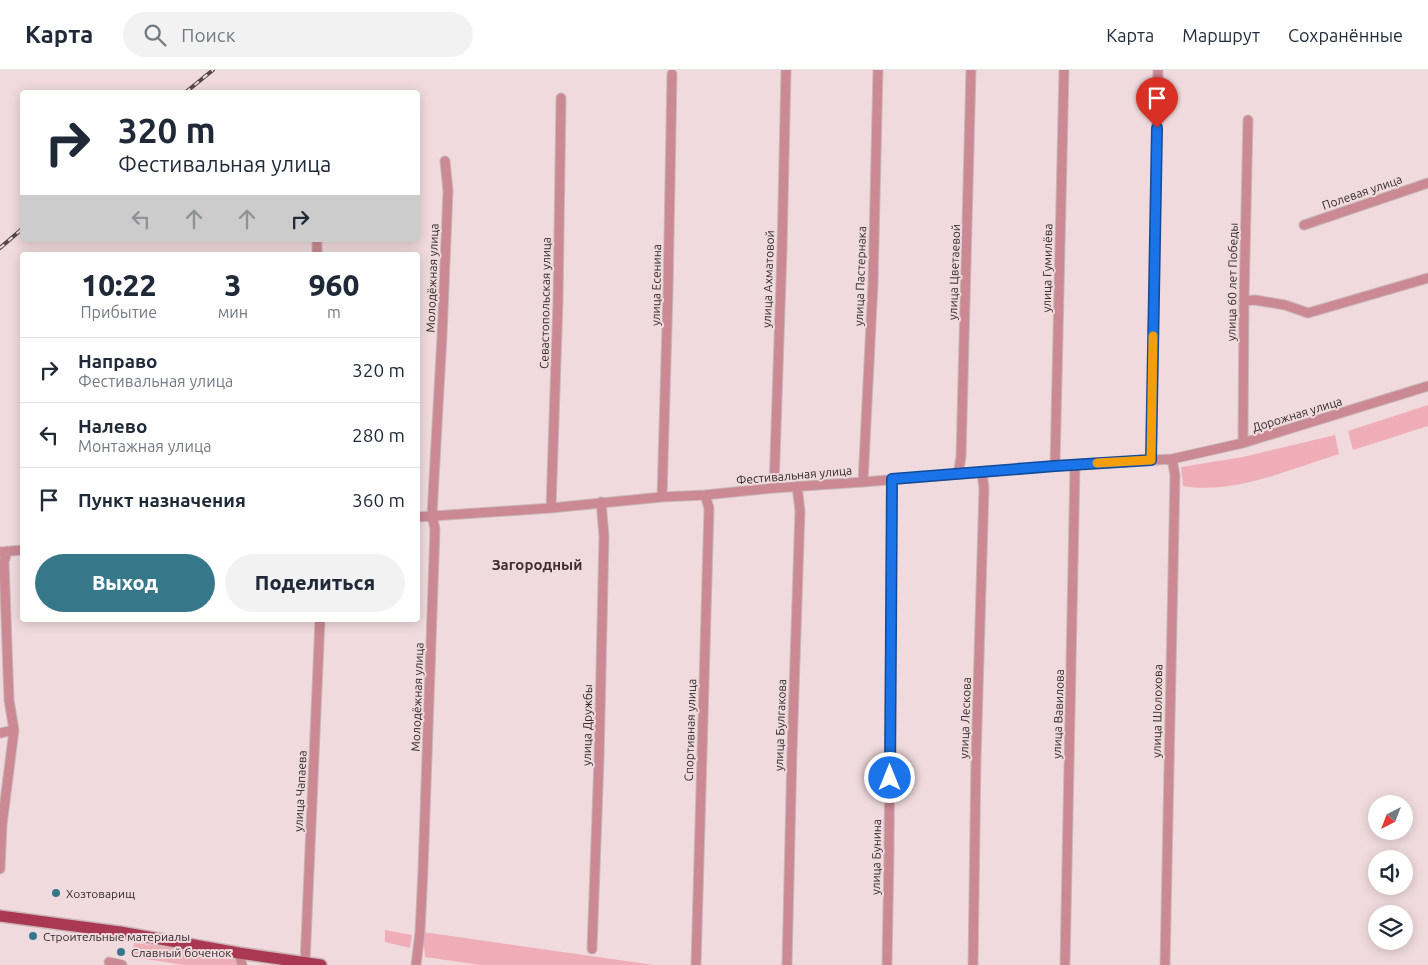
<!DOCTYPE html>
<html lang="ru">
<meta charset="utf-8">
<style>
:root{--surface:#fff;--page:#f2f2f3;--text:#1f2937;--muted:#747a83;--line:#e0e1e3;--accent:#36778a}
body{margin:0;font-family:Ubuntu,sans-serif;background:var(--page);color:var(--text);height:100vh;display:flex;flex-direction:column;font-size:19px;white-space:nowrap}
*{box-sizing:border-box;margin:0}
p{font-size:16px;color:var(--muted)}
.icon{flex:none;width:28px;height:28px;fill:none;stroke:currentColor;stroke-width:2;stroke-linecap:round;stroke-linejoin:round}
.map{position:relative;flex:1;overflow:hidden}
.sheet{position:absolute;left:20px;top:182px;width:400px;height:370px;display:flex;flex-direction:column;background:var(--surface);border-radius:5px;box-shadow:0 2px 12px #0003}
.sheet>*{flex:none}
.banner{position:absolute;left:20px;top:20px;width:400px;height:152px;border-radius:5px;box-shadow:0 2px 12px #0003;background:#fff;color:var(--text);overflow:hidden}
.needle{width:32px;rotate:222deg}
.buttons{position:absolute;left:1368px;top:725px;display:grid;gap:10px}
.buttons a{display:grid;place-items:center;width:45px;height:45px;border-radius:50%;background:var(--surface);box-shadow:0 2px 12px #0003;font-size:25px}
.pin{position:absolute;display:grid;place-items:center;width:42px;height:42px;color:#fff;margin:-51px -21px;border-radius:50% 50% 50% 0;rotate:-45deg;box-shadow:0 0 5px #0007}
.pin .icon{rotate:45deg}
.me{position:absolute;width:55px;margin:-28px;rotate:0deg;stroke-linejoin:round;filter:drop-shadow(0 0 4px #0008)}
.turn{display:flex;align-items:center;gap:18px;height:105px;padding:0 15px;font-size:22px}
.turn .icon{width:65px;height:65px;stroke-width:2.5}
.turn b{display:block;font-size:35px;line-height:42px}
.lanes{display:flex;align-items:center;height:48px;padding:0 15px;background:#0003;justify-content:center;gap:25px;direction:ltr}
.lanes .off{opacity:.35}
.eta{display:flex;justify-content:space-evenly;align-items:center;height:85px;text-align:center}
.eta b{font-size:30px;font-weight:800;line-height:35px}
.cta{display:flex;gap:10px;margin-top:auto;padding:10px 15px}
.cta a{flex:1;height:58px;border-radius:30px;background:var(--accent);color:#fff;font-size:20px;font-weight:800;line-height:58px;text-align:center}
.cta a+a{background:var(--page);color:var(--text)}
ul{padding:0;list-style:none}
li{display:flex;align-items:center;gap:15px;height:65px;padding:0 15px;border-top:1px solid var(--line)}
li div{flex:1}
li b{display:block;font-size:19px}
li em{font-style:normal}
header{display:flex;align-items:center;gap:30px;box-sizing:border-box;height:70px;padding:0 25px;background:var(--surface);border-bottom:1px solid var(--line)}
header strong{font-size:24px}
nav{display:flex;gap:28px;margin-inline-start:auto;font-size:18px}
.search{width:350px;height:45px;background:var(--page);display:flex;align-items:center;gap:12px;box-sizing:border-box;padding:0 18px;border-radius:28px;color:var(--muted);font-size:19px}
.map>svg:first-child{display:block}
.green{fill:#efaeb7}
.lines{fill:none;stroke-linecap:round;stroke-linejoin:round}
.minor-casing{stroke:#cab7b9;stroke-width:11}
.major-casing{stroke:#cab7b9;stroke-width:14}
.minor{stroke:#ca8993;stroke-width:9}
.major{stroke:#ab3853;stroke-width:11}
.rail-casing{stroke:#54494a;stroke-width:4}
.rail{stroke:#f0dadd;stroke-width:2;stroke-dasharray:5.5;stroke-linecap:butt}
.route-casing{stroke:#114b97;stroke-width:12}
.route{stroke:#1a73e8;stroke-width:9}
.slow{stroke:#f59e0b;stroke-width:9}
.poi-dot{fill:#36778a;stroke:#f0dadd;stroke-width:2}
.labels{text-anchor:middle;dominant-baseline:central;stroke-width:4;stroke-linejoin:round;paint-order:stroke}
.street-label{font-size:12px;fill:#31292a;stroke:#f0dadd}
.poi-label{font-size:12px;fill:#31292a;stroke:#f0dadd;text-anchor:start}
.quarter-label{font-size:15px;font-weight:bold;fill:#3f2e30;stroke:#f0dadd}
</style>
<header>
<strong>Карта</strong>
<div class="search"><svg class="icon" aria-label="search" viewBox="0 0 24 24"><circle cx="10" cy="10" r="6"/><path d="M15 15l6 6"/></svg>Поиск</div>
<nav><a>Карта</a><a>Маршрут</a><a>Сохранённые</a></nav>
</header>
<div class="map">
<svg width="1428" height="895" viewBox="0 0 1428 895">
<rect width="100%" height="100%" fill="#f0dadd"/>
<path class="green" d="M1428,335v21l-75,24 -5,-19z
M1335,365l4,19c-49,15 -105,41 -156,32l-2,-19 62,-10z
M385,860l27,5 -2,13 -25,-6z
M423,862l231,33h-174l-55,-8z
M134,873l103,12v10h-53l-52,-8z"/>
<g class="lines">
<defs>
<path id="minor" d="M1304,155l124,-42
M317,185v-15
M1244,231l11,-1 30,5 23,8 120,-35
M1243,373l1,-142 4,-181
M1151,390l7,-390
M1055,396l9,-396
M958,404l3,-17 10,-387
M863,412l10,-198 5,-214
M774,418l8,-238 4,-180
M662,427l6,-206 4,-217
M551,438l7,-207 3,-203
M418,447l133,-9 111,-11 43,-2 69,-7 89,-6 192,-16 117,-7 71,-16 185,-57
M0,482l22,-2
M0,663l14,-3
M0,799l2,-44 12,-95 -5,-30 -5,-138 3,-11
M592,879l7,-189 5,-224 -3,-34
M239,883l3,12
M109,892l13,3
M305,893l15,-343
M416,895l4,-33 3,-62 12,-341 -3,-14 10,-179 6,-145 -3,-30
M696,895l13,-457 -4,-13
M787,895l5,-214 8,-240 -3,-25
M887,895l2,-112 3,-374
M973,895l3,-206 8,-271 -2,-15
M1065,895l10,-500
M1165,895l10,-490 -3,-16"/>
<path id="major" d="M0,846l120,16 119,21 82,12"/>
</defs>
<use href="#minor" class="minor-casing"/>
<use href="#major" class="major-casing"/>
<use href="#minor" class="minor"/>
<use href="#major" class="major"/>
<defs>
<path id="rail" d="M186,22l27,-22
M0,178l22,-19"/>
</defs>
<use href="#rail" class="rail-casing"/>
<use href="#rail" class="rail"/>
</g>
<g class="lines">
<defs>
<path id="route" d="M890,708l2,-299 163,-13 96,-6 6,-332"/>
</defs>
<use href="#route" class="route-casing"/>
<use href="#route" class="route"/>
<path class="slow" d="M1097,393l54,-3 2,-124"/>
</g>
<g class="poi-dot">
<circle cx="56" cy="823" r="5"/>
<circle cx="33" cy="866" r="5"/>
<circle cx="121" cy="882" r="5"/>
</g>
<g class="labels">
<g class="street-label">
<text transform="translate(1362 122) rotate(-19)">Полевая улица</text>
<text transform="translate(1047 198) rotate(-89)">улица Гумилёва</text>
<text transform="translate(954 202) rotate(-88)">улица Цветаевой</text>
<text transform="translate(860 206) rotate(-88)">улица Пастернака</text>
<text transform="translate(432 208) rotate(-88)">Молодёжная улица</text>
<text transform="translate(768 209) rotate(-88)">улица Ахматовой</text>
<text transform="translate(1232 212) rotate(-89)">улица 60 лет Победы</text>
<text transform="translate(656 215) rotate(-89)">улица Есенина</text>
<text transform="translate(545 233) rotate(-89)">Севастопольская улица</text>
<text transform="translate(1297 344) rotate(-17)">Дорожная улица</text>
<text transform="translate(794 405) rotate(-5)">Фестивальная улица</text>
<text transform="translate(417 627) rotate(-88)">Молодёжная улица</text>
<text transform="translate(1157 641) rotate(-89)">улица Шолохова</text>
<text transform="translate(1058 644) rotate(-88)">улица Вавилова</text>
<text transform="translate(965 648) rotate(-88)">улица Лескова</text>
<text transform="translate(587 655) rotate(-89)">улица Дружбы</text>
<text transform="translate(780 655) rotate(-88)">улица Булгакова</text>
<text transform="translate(690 660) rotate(-88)">Спортивная улица</text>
<text transform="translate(300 721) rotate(-87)">улица Чапаева</text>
<text transform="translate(876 787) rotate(-89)">улица Бунина</text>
</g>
<g class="poi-label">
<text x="66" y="823">Хозтоварищ</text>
<text x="43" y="866">Строительные материалы</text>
<text x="131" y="882">Славный боченок</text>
</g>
<g class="quarter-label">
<text x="537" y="494">Загородный</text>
</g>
</g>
</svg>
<div class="buttons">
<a><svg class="needle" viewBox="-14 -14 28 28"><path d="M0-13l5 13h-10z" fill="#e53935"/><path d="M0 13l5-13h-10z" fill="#747a83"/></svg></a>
<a><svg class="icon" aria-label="sound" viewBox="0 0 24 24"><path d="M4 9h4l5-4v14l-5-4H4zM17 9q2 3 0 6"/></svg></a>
<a><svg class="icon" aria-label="layers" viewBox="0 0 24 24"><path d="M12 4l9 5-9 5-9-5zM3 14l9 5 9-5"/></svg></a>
</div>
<div class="pin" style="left:1157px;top:58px;background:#d93025"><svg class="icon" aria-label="arrive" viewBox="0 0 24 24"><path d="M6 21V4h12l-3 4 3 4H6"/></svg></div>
<svg class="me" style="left:890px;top:708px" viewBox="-20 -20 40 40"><circle r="17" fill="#1a73e8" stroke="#fff" stroke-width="3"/><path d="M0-11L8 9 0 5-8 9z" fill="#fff"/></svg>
<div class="banner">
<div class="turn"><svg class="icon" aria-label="right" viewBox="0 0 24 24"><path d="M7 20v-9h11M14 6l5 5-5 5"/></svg><div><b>320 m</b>Фестивальная улица</div></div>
<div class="lanes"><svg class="icon off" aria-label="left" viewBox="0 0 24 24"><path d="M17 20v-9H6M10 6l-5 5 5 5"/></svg><svg class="icon off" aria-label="ahead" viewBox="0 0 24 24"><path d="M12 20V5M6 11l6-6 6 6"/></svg><svg class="icon off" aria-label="ahead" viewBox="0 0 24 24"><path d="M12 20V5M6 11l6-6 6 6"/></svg><svg class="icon" aria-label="right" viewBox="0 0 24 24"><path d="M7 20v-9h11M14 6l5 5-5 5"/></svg></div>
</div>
<section class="sheet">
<div class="eta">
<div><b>10:22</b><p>Прибытие</p></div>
<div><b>3</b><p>мин</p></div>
<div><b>960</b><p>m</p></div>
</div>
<ul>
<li><svg class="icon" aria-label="right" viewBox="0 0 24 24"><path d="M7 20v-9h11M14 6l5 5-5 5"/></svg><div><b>Направо</b><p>Фестивальная улица</p></div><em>320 m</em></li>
<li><svg class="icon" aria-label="left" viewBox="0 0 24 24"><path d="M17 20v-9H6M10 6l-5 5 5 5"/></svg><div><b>Налево</b><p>Монтажная улица</p></div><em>280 m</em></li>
<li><svg class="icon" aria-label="arrive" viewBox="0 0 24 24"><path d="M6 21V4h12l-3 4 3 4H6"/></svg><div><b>Пункт назначения</b></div><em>360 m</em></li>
</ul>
<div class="cta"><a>Выход</a><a>Поделиться</a></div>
</section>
</div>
